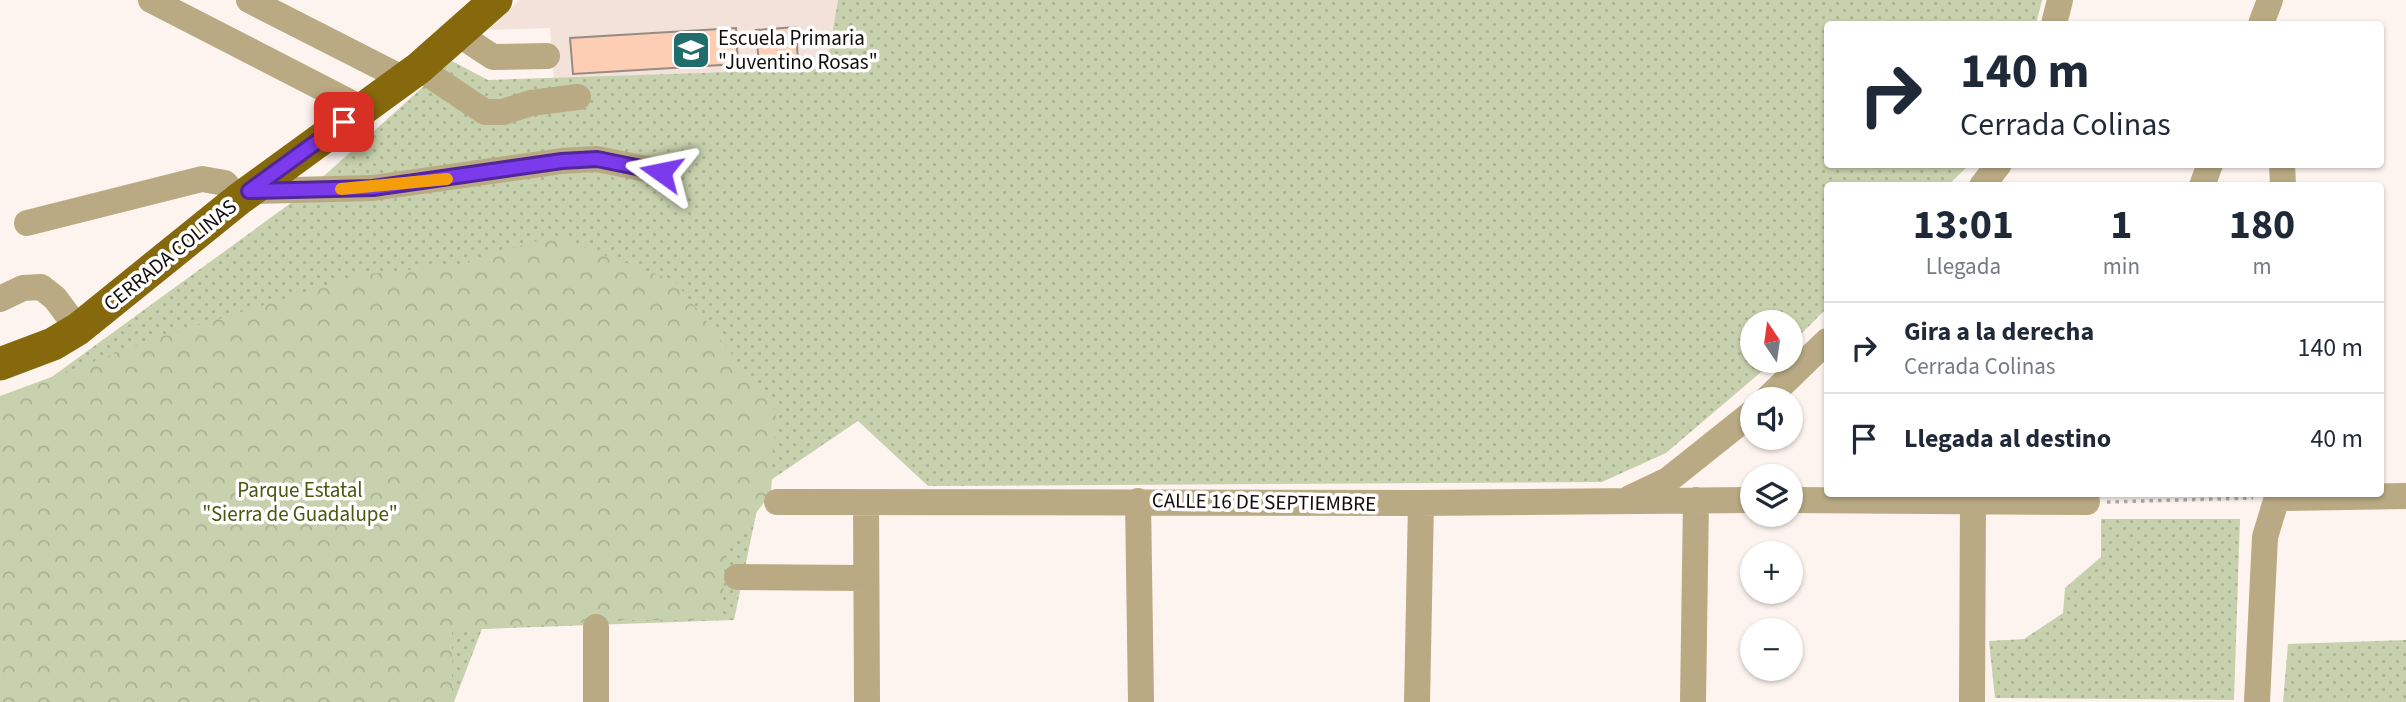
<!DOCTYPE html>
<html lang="es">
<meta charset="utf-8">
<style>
:root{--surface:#fff;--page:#f6f6f7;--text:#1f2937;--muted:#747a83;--line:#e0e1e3}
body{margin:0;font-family:"Source Sans 3",sans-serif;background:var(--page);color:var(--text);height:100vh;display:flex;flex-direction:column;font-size:26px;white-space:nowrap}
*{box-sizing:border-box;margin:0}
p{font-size:23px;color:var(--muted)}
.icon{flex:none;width:38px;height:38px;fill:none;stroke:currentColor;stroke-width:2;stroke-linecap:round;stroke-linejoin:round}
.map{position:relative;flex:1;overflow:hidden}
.drawer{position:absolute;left:1824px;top:182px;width:560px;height:315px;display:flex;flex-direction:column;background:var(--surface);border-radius:7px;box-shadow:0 2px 5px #0004}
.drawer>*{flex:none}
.hud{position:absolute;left:1824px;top:21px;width:560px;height:147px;border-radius:7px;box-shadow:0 2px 5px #0004;background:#fff;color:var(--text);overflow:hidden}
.needle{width:46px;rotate:347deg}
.fabs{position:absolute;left:1740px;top:310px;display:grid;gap:14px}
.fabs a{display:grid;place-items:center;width:63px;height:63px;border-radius:50%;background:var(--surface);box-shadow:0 2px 5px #0004;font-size:35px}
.pin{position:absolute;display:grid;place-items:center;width:60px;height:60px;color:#fff;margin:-30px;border-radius:14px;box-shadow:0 4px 10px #0006}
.me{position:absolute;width:77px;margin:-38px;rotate:282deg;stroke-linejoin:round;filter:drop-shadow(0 0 5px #0008)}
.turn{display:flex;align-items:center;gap:24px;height:147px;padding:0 21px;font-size:32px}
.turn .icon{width:91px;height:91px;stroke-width:2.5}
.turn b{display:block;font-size:49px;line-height:60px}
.eta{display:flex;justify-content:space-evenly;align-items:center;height:119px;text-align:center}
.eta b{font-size:42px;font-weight:700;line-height:49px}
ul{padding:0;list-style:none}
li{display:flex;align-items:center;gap:21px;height:91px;padding:0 21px;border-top:2px solid var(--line)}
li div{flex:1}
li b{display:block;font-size:26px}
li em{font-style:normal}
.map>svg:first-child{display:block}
.built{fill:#f3e2da}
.grass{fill:url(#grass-dots)}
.forest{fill:url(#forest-crowns)}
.building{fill:#feceb4;stroke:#978b85;stroke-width:2}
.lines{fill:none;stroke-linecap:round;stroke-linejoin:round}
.path{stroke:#b3aba7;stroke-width:3.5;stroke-dasharray:3.5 5;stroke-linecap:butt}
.minor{stroke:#b9aa83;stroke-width:26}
.major{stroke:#86690c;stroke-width:33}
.route-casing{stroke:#51269a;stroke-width:18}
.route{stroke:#7c3aed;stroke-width:12}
.slow{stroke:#f59e0b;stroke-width:12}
.labels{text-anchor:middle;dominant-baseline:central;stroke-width:7;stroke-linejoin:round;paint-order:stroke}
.poi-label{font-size:21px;fill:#100c0a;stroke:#fff;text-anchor:start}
.street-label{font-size:21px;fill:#100c0a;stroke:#fff}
.park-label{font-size:21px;fill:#4a570e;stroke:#fff}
</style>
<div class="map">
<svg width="2406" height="702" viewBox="0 0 2406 702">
<defs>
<pattern id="grass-dots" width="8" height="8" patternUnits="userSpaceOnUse" patternTransform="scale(1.75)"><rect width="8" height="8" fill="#c7d1ad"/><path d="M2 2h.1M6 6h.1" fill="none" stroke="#aab294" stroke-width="1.8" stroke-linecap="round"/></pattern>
<pattern id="forest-crowns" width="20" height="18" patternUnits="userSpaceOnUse" patternTransform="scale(1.75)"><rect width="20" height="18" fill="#c7d1ad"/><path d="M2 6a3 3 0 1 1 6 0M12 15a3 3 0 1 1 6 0" fill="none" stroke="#aab294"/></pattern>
</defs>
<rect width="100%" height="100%" fill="#fef4ef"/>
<path class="built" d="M520,0h318l-12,69 -272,11 -4,-52 -62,2z"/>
<path class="grass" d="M838,0h1204l-6,24h-209v140l142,1 -21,20 -121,1v122l-37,37v-23h-38v38l22,1 -108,92 -64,29 -674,4 -70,-65 -96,65 -28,134 -252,9 -28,73h-454v-297l38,-18 268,-195 146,-131 36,19 338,-11z
M2101,519h139l-6,181 -239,-2 -6,-57 35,-2 39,-26 2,-25 36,-31z
M2406,640v62h-123l5,-58z"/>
<path class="forest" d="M553,236l122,45 101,130 -5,82 -46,62 -3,65h-104l-166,11v71h-452v-306l157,-58 203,-63 95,-10z"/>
<path class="building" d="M796,27l2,35 -39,3 -3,-35z
M736,28l2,36 -165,10 -3,-36z"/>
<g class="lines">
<path class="path" d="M2107,502l146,-4"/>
<path class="minor" d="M151,0l212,109
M249,0l155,79
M2054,24l6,-24
M2261,24l9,-24
M458,34l35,23 54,-1
M419,68l66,44h18l28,-9 47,-6
M2282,164l1,22
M1982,186l17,-22
M2202,186l8,-22
M249,191l124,-3 189,-27 35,-2 64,13
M27,223l175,-44 23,4 14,16
M0,299l23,-11 18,-1 14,11 23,31
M1767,399l60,-58
M1630,498l38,-18 84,-67
M2278,498l128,-2
M1790,500l297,2
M1138,501l3,201
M777,502l644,1 331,-3
M866,503l1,199
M737,577l129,1
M596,702v-75
M1417,702l4,-199
M1693,702l3,-202
M1972,702l1,-202
M2257,702l8,-165 13,-43"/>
<path class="major" d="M0,364l53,-20 25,-15 161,-130 180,-131 77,-68"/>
</g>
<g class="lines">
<defs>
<path id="route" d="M344,122l-95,69 124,-3 189,-27 35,-2 64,13"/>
</defs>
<use href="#route" class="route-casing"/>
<use href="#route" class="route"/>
<path class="slow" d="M341,189l106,-10"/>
</g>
<defs>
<symbol id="school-square" viewBox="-11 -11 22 22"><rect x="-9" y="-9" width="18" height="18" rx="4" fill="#216d6b" stroke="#fff"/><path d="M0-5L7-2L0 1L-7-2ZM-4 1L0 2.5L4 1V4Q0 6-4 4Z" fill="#fff"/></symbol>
</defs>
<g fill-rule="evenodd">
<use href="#school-square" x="669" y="28" width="44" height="44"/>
</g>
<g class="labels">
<g class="poi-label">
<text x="718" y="38">Escuela Primaria<tspan x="718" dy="24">"Juventino Rosas"</tspan></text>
</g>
<g class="street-label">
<text transform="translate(170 255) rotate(-39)">CERRADA COLINAS</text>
<text transform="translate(1264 502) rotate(1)">CALLE 16 DE SEPTIEMBRE</text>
</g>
<g class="park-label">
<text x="300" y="490">Parque Estatal<tspan x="300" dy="24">"Sierra de Guadalupe"</tspan></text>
</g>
</g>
</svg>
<div class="fabs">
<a><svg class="needle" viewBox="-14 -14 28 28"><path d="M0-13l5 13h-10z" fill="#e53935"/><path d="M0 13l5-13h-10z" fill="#747a83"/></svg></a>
<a><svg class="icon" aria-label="sound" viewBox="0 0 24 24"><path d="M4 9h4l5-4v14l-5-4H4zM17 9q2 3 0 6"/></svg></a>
<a><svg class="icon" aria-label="layers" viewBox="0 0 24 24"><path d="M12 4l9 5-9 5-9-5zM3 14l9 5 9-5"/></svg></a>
<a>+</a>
<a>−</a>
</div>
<div class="pin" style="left:344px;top:122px;background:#d93025"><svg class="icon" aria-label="arrive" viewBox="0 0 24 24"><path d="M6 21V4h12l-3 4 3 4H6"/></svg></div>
<svg class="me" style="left:661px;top:172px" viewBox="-20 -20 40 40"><path d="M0-17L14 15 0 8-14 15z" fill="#7c3aed" stroke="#fff" stroke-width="4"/></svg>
<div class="hud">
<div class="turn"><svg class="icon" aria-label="right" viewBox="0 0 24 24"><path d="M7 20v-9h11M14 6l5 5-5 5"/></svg><div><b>140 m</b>Cerrada Colinas</div></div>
</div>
<section class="drawer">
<div class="eta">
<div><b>13:01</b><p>Llegada</p></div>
<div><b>1</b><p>min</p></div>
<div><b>180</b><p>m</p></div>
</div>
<ul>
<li><svg class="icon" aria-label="right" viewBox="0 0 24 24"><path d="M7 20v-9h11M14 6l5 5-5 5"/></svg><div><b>Gira a la derecha</b><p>Cerrada Colinas</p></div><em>140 m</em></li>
<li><svg class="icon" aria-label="arrive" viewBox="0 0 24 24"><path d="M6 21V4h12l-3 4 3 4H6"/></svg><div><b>Llegada al destino</b></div><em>40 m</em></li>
</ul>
</section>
</div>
